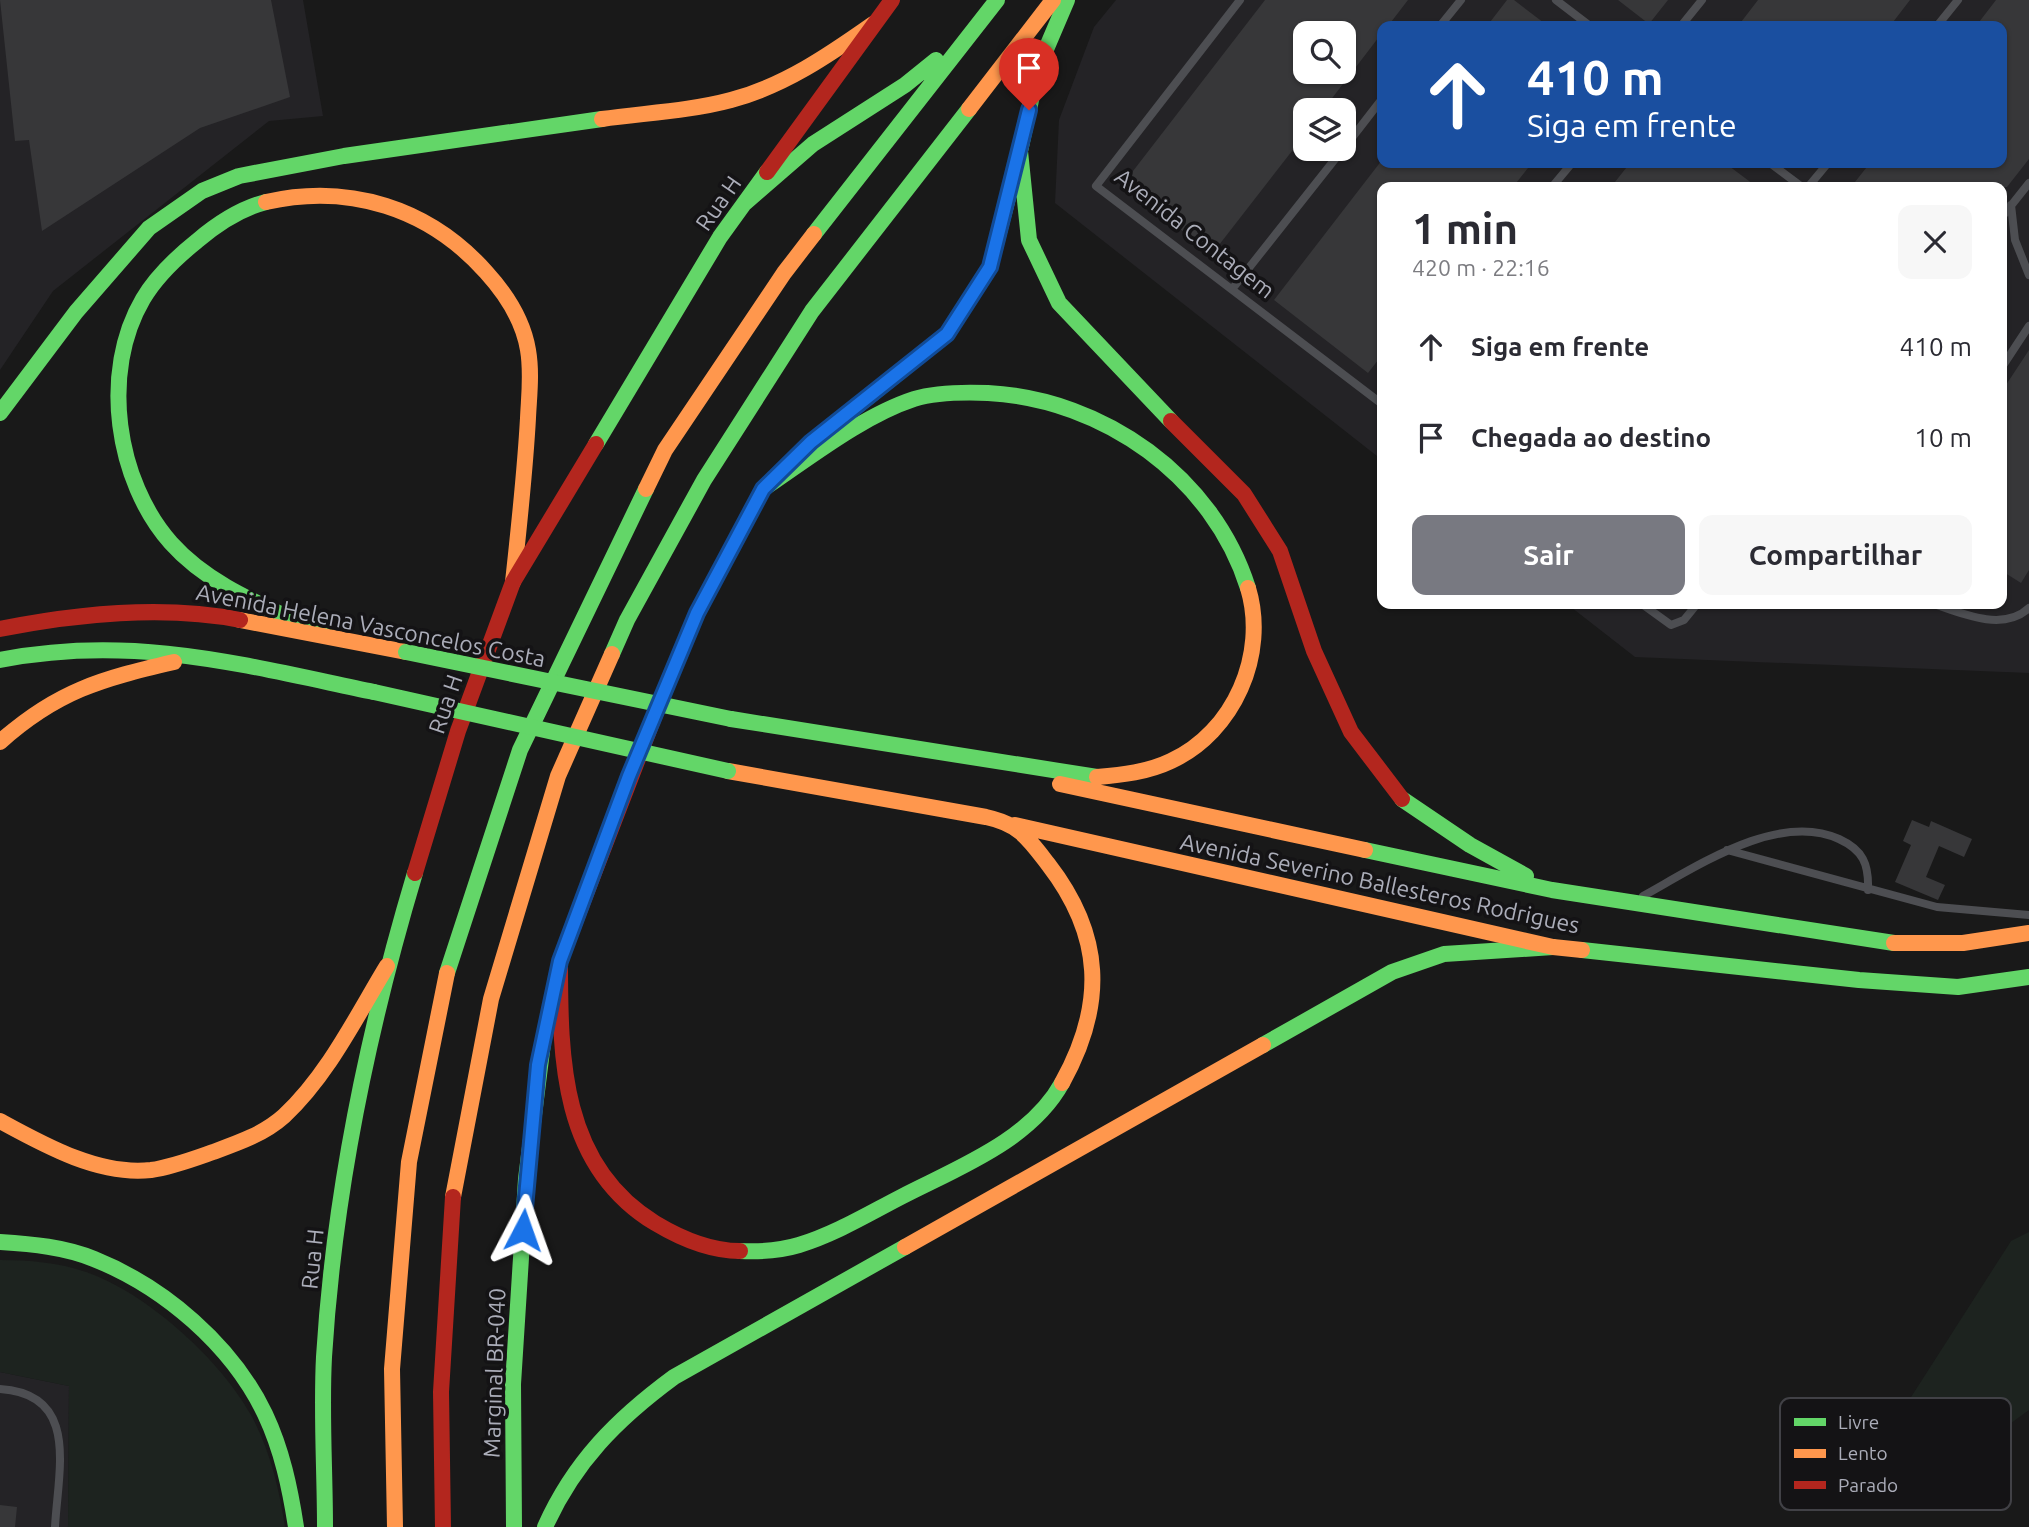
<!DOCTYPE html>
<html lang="pt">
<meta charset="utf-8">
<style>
:root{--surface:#fff;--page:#f7f7f7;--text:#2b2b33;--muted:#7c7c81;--accent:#787981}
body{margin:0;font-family:Ubuntu,sans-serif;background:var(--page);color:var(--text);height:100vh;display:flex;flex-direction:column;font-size:26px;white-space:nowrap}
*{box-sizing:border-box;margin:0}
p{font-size:23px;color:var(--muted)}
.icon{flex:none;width:38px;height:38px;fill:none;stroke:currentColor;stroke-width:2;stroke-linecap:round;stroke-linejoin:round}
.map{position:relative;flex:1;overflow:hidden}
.side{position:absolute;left:1377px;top:182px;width:630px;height:427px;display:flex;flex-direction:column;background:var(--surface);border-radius:14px;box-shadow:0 2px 5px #0004}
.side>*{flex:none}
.banner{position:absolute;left:1377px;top:21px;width:630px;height:147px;border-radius:14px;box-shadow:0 2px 5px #0004;background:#1a4fa0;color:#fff;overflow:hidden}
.buttons{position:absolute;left:1293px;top:21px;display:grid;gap:14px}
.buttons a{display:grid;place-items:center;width:63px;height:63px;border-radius:14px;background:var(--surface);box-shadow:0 2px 5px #0004;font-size:35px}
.pin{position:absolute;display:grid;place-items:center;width:60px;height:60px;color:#fff;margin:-72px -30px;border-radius:50% 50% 50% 0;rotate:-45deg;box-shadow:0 0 7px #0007}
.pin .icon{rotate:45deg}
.me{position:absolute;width:77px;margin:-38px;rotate:4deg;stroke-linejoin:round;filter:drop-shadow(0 0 5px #0008)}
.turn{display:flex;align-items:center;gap:24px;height:147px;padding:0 35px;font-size:32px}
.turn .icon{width:91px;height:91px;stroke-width:2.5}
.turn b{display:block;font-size:49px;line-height:60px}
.round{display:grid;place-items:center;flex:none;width:74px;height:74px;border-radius:14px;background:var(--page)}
.headline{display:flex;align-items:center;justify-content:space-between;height:119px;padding:0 35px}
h1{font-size:42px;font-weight:700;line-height:52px}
.button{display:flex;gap:14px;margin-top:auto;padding:14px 35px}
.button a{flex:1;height:80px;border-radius:14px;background:var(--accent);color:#fff;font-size:28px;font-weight:700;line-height:80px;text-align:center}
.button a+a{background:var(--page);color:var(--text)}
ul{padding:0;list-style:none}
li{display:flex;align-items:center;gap:21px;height:91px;padding:0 35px}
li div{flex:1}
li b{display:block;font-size:26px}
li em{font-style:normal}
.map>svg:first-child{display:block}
.built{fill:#242326;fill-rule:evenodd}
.green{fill:#1d231f}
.building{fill:#373739;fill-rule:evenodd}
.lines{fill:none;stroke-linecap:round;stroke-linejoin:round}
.lane{stroke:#4d4e52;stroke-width:8}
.fast{stroke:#63d668;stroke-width:16}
.slow{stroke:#ff974d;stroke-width:16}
.jam{stroke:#b3261e;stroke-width:16}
.fast-bridge{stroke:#63d668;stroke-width:16}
.route-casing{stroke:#114b97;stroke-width:18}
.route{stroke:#1a73e8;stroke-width:12}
.labels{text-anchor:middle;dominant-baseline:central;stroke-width:7;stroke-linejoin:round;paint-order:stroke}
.street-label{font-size:23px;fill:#abadb9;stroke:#141315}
.key{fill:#141315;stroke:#414146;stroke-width:2}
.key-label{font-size:19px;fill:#abadb9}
</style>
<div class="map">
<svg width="2029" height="1527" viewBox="0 0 2029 1527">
<rect width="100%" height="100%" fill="#191919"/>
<path class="built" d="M0,0h303l20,116 -54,5 -216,170 -53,79z
M1116,0h913v673l-394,-16 -68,-53h435v-417h-620v273l-327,-257 4,-83 35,-93zM1382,26h620v137h-620zM1306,33h38v39h-38zM1306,110h38v39h-38z
M0,1372l69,14 -1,141h-68z"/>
<path class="green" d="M2029,1232v178l-40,29 -108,5 130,-203z
M0,1260c32,0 64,3 94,15 58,23 127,86 157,140 19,35 28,73 34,112h-217l1,-141 -69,-14z"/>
<path class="building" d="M0,0h271l19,97 -90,31 -158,103 -13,-91 -14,1z
M1265,0h143l-20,26h-6v7l-59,77h-17v23l-94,121 -89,-70zM1306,33h38v39h-38z
M1507,0h7l34,26h-61z
M1618,0h50l-19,24z
M1758,0h152l-20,26h-152z
M1996,0h33v159l-22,28h-156l19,-24h132v-137h-26z
M1382,160v3h150l-19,24h-131v168l-14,18 -94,-73z
M1630,163h95l32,24h-146z
M2029,350v220l-8,13 -19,-12v-180z
M1912,820l17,7 2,-6 41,18 -8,18 -25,-11 -13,31 19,8 -7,15 -43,-18 16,-37 -8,-4z
M0,1505l17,2 -2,20h-15z"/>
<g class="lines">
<path class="lane" d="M1240,0l-144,186 286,218
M1556,0l34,26
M1440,26l21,-26
M1681,26l21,-26
M1937,26l21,-26
M1344,148l38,-49
M1770,163l32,24
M1552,187l20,-24
M1808,187l20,-24
M2011,205l4,35 14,35
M2002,217l27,-34
M1233,288l110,-139
M2002,367l27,-41
M1642,604l29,21 13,-5 13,-16
M1934,604c28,10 70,28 95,4
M1727,850l210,57 92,8
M1643,896c53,-29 135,-85 196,-57 24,11 30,25 29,51
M0,1389c80,5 58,81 55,138"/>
<path class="fast" d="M1020,151l9,89 30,63 112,118
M1020,151l18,-83 29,-68
M266,202c-27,7 -49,22 -69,39 -20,16 -41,36 -54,58 -43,73 -27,182 28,244 41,46 102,66 155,92
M745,203l68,-59 92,-59 31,-25
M814,234l183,-234
M0,413l76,-101 73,-84 53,-37 37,-15 105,-20 258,-37
M596,444l124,-207 47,-65
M806,447l141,-113 43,-67 28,-108
M763,489c45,-30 99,-73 151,-90 23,-7 49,-7 74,-6 116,6 225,84 260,195
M612,654l15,-34 77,-140 108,-169 157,-202
M0,660c133,-26 244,5 374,32
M731,719l366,58
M1402,799l68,46 56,31
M1365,850l187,40 342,53
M1582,950l277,30 99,7 71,-10
M447,973l73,-223 126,-261
M1263,1045l129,-73 52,-18 109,-7
M0,1242c32,2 65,5 94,17 70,28 138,86 171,155 17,36 25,74 31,113
M740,1251c20,1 39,0 59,-6 36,-11 69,-31 102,-48 56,-29 129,-56 161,-114
M325,1527c0,-56 -4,-114 -1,-170 10,-163 44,-327 91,-484
M514,1527l-1,-143 13,-205 17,-136
M545,1527c29,-65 72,-108 129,-150l231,-130"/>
<path class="slow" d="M969,109l84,-109
M602,119c42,-6 88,-8 129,-19 53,-14 98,-45 142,-76
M266,202c83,-19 163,6 220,70 20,22 37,48 42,78 4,23 1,46 0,68 -3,55 -9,109 -15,164
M646,489l19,-39 119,-177 30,-39
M240,620l166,32
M663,694l34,-81 66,-124 11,-11
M0,742c57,-51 101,-63 174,-80
M728,771l258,46c33,7 42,21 62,47 55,71 58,140 14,219
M1097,777c25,-2 51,-5 74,-16 63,-29 97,-107 77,-173
M1060,784l305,66
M1015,825l538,122 29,3
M1894,943h69l66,-10
M0,1121c44,24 99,55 151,49 21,-3 42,-11 62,-18 25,-9 51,-18 71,-36 44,-41 72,-99 103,-150
M453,1197l38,-198 67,-223 54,-122
M905,1247l358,-202
M395,1527l-3,-158 17,-207 38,-189"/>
<path class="jam" d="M767,172l125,-172
M1171,421l73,73 36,57 34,100 37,81 51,67
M0,629c75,-15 165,-24 240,-9
M415,873l43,-142 55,-149 83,-138
M560,961c0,98 1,205 95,262 25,15 55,28 85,28
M543,1043l17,-82 103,-267
M443,1527l-2,-135 12,-195"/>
<path class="fast-bridge" d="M406,652l325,67
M374,692l354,79"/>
</g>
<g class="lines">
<defs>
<path id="route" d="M523,1230l15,-165 22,-104 69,-185 68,-163 66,-124 48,-47 136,-108 43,-67 39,-157"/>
</defs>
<use href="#route" class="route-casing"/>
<use href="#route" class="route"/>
</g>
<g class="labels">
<g class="street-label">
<text transform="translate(718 203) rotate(-55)">Rua H</text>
<text transform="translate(1195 233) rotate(38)">Avenida Contagem</text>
<text transform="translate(371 625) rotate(11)">Avenida Helena Vasconcelos Costa</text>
<text transform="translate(445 704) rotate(-71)">Rua H</text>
<text transform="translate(1380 883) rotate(12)">Avenida Severino Ballesteros Rodrigues</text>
<text transform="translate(312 1259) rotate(-84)">Rua H</text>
<text transform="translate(494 1373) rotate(-88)">Marginal BR-040</text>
</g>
</g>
<rect x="1780" y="1398" width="231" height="112" rx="10" class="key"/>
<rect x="1794" y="1418" width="32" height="8" fill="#63d668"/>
<rect x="1794" y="1449" width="32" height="9" fill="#ff974d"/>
<rect x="1794" y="1481" width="32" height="8" fill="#b3261e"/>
<g class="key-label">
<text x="1838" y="1429">Livre</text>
<text x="1838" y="1460">Lento</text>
<text x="1838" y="1492">Parado</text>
</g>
</svg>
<div class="buttons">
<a><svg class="icon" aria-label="search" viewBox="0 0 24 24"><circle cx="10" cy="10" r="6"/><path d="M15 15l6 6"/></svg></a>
<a><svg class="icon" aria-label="layers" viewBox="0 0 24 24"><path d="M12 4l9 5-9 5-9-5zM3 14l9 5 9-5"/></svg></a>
</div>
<div class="pin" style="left:1029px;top:110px;background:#d93025"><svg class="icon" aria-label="arrive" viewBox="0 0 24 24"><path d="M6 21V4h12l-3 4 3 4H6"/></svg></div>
<svg class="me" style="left:523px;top:1230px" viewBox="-20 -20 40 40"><path d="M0-17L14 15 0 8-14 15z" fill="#1a73e8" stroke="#fff" stroke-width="4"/></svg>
<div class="banner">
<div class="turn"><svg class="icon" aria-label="ahead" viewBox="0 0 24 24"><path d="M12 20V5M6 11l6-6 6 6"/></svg><div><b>410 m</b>Siga em frente</div></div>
</div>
<section class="side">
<div class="headline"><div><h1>1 min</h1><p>420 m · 22:16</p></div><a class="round"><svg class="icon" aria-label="close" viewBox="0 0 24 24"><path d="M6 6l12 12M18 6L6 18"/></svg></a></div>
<ul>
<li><svg class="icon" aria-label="ahead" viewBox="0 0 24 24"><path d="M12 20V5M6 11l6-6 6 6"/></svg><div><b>Siga em frente</b></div><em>410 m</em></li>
<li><svg class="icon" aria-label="arrive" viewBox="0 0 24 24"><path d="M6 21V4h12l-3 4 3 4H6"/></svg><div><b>Chegada ao destino</b></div><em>10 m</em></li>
</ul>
<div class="button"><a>Sair</a><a>Compartilhar</a></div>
</section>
</div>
